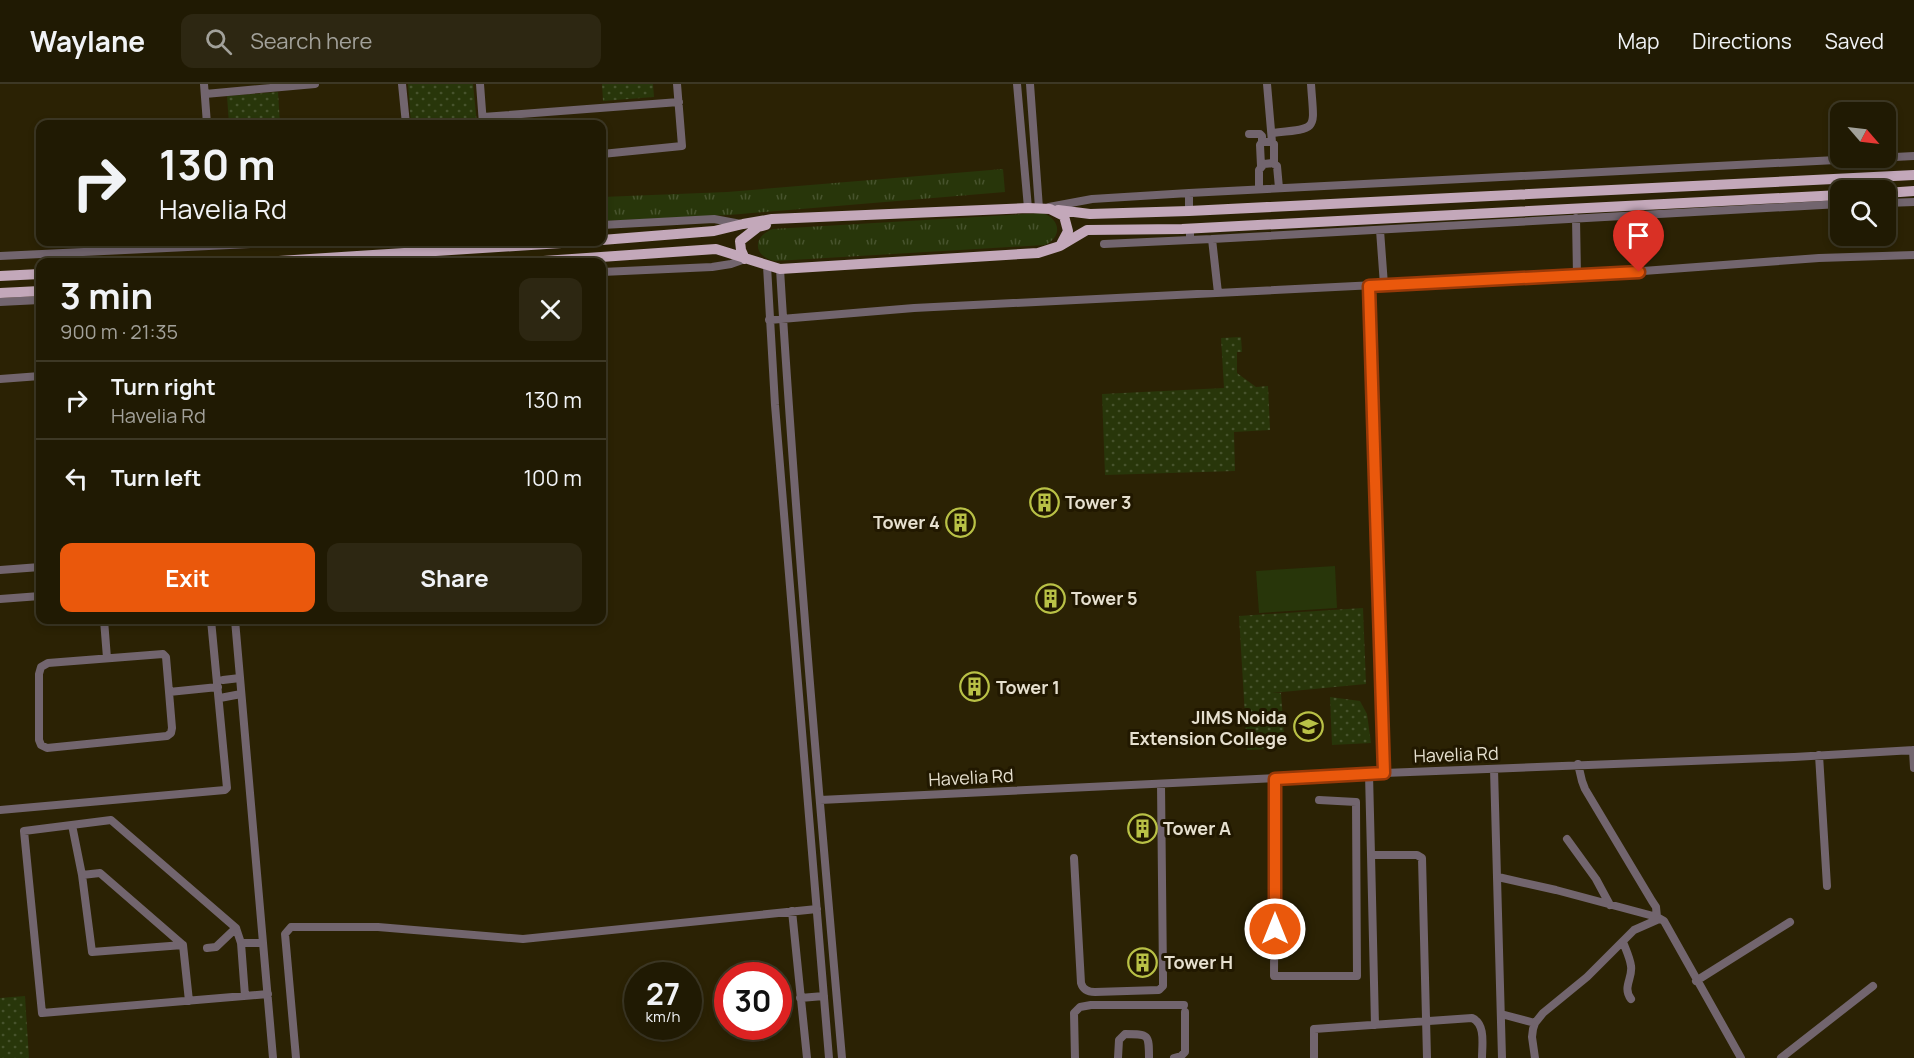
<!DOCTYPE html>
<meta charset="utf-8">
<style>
:root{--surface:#201a03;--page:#2d2712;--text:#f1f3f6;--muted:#a2a19a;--line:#3d3825;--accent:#ea580c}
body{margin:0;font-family:Manrope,sans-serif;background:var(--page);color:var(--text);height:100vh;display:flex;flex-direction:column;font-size:22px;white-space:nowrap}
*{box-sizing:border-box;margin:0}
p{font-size:20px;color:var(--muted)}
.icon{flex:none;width:33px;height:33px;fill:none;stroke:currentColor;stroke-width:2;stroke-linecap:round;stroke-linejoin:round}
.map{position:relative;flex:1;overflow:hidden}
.details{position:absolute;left:36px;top:174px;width:570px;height:366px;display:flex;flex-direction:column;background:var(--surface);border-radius:12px;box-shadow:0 3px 9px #0003,0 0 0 2px var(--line)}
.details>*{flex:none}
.banner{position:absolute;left:36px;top:36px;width:570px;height:126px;border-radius:12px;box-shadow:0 3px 9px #0003,0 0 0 2px var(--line);background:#201a03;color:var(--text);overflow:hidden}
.needle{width:39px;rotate:118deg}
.controls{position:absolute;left:1830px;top:18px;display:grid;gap:12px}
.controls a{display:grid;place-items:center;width:66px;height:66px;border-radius:12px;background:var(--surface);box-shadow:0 3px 9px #0003,0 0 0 2px var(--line);font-size:30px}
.speed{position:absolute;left:624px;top:878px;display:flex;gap:12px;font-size:30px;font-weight:700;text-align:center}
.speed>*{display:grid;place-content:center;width:78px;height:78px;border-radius:50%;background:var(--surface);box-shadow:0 3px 9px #0003,0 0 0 2px var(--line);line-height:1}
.speed small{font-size:15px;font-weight:400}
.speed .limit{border:9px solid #d22;background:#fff;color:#111}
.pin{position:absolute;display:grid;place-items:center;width:51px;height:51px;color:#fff;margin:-62px -26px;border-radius:50% 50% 50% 0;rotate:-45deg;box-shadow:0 0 6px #0007}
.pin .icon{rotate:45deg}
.me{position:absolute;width:66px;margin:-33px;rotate:0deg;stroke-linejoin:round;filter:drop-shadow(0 0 4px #0008)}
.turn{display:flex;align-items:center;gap:21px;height:126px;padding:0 24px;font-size:27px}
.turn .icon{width:78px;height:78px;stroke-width:2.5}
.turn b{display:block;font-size:42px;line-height:51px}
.round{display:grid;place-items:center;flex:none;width:63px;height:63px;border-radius:12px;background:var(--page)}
.summary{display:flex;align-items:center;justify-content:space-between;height:102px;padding:0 24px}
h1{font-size:36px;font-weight:700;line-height:45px}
.button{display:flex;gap:12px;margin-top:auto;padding:12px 24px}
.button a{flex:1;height:69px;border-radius:12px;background:var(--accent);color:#fff;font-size:24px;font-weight:700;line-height:69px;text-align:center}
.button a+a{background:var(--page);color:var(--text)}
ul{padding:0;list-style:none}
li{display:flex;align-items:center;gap:18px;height:78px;padding:0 24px;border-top:2px solid var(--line)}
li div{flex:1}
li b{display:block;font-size:22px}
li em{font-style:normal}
header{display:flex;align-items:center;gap:36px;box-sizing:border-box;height:84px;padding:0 30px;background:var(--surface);border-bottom:2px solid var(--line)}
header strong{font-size:28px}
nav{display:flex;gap:33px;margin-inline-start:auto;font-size:21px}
.search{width:420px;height:54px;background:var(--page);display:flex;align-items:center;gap:15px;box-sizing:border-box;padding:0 21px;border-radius:12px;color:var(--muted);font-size:22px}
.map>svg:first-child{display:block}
.grass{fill:url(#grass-tufts)}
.park{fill:url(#park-dots)}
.garden{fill:#28360a}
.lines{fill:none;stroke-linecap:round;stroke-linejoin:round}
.minor{stroke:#72656e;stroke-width:8}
.major{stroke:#c3a8ba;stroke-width:10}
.route-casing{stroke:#983908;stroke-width:15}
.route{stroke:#ea580c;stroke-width:10}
.labels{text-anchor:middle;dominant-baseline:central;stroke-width:6;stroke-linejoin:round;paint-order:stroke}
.poi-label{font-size:18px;font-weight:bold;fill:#e6e0cf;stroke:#211800;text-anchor:start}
.street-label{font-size:18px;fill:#e6e0cf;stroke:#211800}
</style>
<header>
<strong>Waylane</strong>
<div class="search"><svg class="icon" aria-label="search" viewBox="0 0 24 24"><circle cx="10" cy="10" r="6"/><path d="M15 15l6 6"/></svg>Search here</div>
<nav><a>Map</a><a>Directions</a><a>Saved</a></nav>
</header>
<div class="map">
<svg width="1914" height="974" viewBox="0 0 1914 974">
<defs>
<pattern id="grass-tufts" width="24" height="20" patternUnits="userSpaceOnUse" patternTransform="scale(1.5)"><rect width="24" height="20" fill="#28360a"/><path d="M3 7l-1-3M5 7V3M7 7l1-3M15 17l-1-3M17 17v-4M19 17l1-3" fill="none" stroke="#47532d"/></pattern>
<pattern id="park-dots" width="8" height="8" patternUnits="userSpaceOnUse" patternTransform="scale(1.5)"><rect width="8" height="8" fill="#28360a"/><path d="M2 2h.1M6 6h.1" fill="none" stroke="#47532d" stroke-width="1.8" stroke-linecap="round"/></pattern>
</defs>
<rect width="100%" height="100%" fill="#2b2204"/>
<path class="grass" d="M1003,85l2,23 -276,23 -127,6v-24l125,-5z
M1043,129c18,7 19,24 2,32l-270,16c-22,-4 -23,-25 -2,-32z"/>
<path class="park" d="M408,0h65l4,40h-66z
M602,0h51l1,13 -51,4z
M278,8l2,32h-51l-2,-28z
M1241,253l1,15h-5v21l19,14 12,-1 2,44 -36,2 1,39 -130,4 -3,-81 122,-6 -3,-50z
M1363,524l3,76 -94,9h9l4,55 -38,2 -8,-134z
M1330,613l30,4 7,13 4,29 -39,2z
M25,912l4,62h-29v-60z"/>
<path class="garden" d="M1335,482l2,42 -78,5 -3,-42z"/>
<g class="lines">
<path class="minor" d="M204,0l3,40
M402,0l4,40
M480,0l3,40
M1017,0l11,124
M1030,0l9,124
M1267,0l5,58
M205,10l110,-10
M483,33l196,-15
M386,40l19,-1
M1272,49c48,-5 42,-2 39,-49
M1249,50h11l2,2v6
M602,70l80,-8 -5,-62
M1261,82l-1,-21 2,-3h10l2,2v20
M1259,105v-19l5,-6 9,-1 4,3 2,22
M1886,119l28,-1
M1049,123l43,-8 97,-6 725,-37
M1189,127v-18
M1576,134l1,57
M602,141l112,-6 27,5
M1190,145v11l22,-1 628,-35
M1380,146l4,55
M1212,155l6,54
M1104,160l86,-4
M0,172l291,-14
M767,182l8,139 54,653
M780,185c16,263 39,526 62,789
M602,188l110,-5 19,-3 14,-5
M1369,202l15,487
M0,218l40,-2
M769,236l145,-12 702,-35 203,-15 95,-3
M0,295l40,-3
M0,486l40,-3
M0,515l40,-3
M104,536l3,38
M235,536l38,438
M223,596l17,-2
M169,608l-3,-35 -3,-3 -115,9 -7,4 -2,7v66l2,5 6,3 120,-12 4,-3 1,-5 -3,-36 49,-5
M220,614l21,-4
M1913,666l1,18
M1819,671l8,131
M1578,680l4,17 3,8 67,112 4,6 1,10
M1494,685l8,289
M1369,690l2,81h46l5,3 5,200
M1275,695l-1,197h83l-1,-174 -37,-2
M820,716l564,-27 410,-16 120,-7
M0,726l225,-20 2,-2 -16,-168
M72,741l10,50 18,-2 83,72 6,56
M1567,755l29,40 14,26
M1371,771l4,170
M1074,774l7,125c2,7 7,9 14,9l64,-2 4,-4v-9l-2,-193
M82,791l10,77 91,-7
M1498,793l58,13 101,27 7,4 77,137
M792,827l15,147
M1623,858c3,8 7,16 8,24 2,12 -9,21 0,33
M241,859l4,53
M263,859h-22l-5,-15 -125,-108 -87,11 18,182 226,-19
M207,864l9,-1 20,-19
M1696,897l94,-59
M800,914l24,-2
M1501,930l34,9
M296,974l-11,-124 6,-7h87l145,12 294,-30
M1075,974l-1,-45 6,-6 11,-2h93
M1118,974l1,-18 6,-6c24,0 24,0 24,24
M1174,974l7,-2 4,-4v-40
M1314,974v-29l158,-11c14,6 10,27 10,40
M1535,974l-3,-21 1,-8 2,-6 8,-10 44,-36 47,-47 25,-11
M1781,974l92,-72"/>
<path class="major" d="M1886,109l28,-2
M1058,126l32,4 99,-3 725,-36
M1060,162l27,-16 95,-1 658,-34
M745,175l-4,-9 -1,-9 18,-14 8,-2
M263,178l314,-20
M529,178l187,-13 64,20 258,-16 22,-7 8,-15 -4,-15 -14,-7 -22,-1 -256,11 -29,5 -29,7 -112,9
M0,192l40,-2
M0,209l40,-2"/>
</g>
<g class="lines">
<defs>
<path id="route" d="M1275,845v-150l109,-6 -15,-487 270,-14"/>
</defs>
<use href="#route" class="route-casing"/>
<use href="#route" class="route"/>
</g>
<defs>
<symbol id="building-ring" viewBox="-11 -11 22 22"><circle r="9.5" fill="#211800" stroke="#b9c146" stroke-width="1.5"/><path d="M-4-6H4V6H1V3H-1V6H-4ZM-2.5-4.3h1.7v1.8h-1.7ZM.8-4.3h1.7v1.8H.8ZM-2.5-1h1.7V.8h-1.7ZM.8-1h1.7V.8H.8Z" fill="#b9c146"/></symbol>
<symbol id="school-ring" viewBox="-11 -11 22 22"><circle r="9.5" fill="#211800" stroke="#b9c146" stroke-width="1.5"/><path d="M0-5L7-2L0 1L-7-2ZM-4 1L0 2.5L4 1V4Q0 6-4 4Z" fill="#b9c146"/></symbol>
</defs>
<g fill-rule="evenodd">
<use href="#building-ring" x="1028" y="402" width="33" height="33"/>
<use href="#building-ring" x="944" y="422" width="33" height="33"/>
<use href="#building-ring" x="1034" y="498" width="33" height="33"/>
<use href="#building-ring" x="958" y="586" width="33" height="33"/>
<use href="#school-ring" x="1292" y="626" width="33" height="33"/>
<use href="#building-ring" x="1126" y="728" width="33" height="33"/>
<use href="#building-ring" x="1126" y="862" width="33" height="33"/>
</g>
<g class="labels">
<g class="poi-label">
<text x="1065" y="418">Tower 3</text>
<text x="940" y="438" text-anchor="end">Tower 4</text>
<text x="1071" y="514">Tower 5</text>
<text x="996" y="603">Tower 1</text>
<text x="1287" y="633" text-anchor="end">JIMS Noida<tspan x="1287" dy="21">Extension College</tspan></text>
<text x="1163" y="744">Tower A</text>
<text x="1164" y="878">Tower H</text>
</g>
<g class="street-label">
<text transform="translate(1456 670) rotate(-2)">Havelia Rd</text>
<text transform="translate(971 693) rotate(-3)">Havelia Rd</text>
</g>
</g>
</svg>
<div class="controls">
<a><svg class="needle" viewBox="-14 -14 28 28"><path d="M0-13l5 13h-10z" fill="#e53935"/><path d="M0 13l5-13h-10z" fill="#a2a19a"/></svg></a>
<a><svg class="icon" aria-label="search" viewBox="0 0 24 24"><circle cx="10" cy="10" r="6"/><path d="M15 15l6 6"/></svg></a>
</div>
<div class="speed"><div>27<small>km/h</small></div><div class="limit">30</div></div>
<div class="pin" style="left:1639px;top:188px;background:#d93025"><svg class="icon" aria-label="arrive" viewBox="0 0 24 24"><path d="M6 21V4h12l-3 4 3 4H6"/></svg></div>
<svg class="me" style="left:1275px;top:845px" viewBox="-20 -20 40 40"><circle r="17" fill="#ea580c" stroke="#fff" stroke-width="3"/><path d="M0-11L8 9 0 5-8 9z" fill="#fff"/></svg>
<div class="banner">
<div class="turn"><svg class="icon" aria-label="right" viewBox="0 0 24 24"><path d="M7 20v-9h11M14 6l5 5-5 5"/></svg><div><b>130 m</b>Havelia Rd</div></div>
</div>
<section class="details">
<div class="summary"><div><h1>3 min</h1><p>900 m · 21:35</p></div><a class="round"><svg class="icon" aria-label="close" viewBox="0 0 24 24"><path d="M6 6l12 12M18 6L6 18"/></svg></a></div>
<ul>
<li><svg class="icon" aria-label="right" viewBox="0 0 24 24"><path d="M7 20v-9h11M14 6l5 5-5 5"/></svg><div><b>Turn right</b><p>Havelia Rd</p></div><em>130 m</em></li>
<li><svg class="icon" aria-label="left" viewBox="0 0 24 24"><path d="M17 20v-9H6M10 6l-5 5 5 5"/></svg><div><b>Turn left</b></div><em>100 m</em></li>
</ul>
<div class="button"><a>Exit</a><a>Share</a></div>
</section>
</div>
